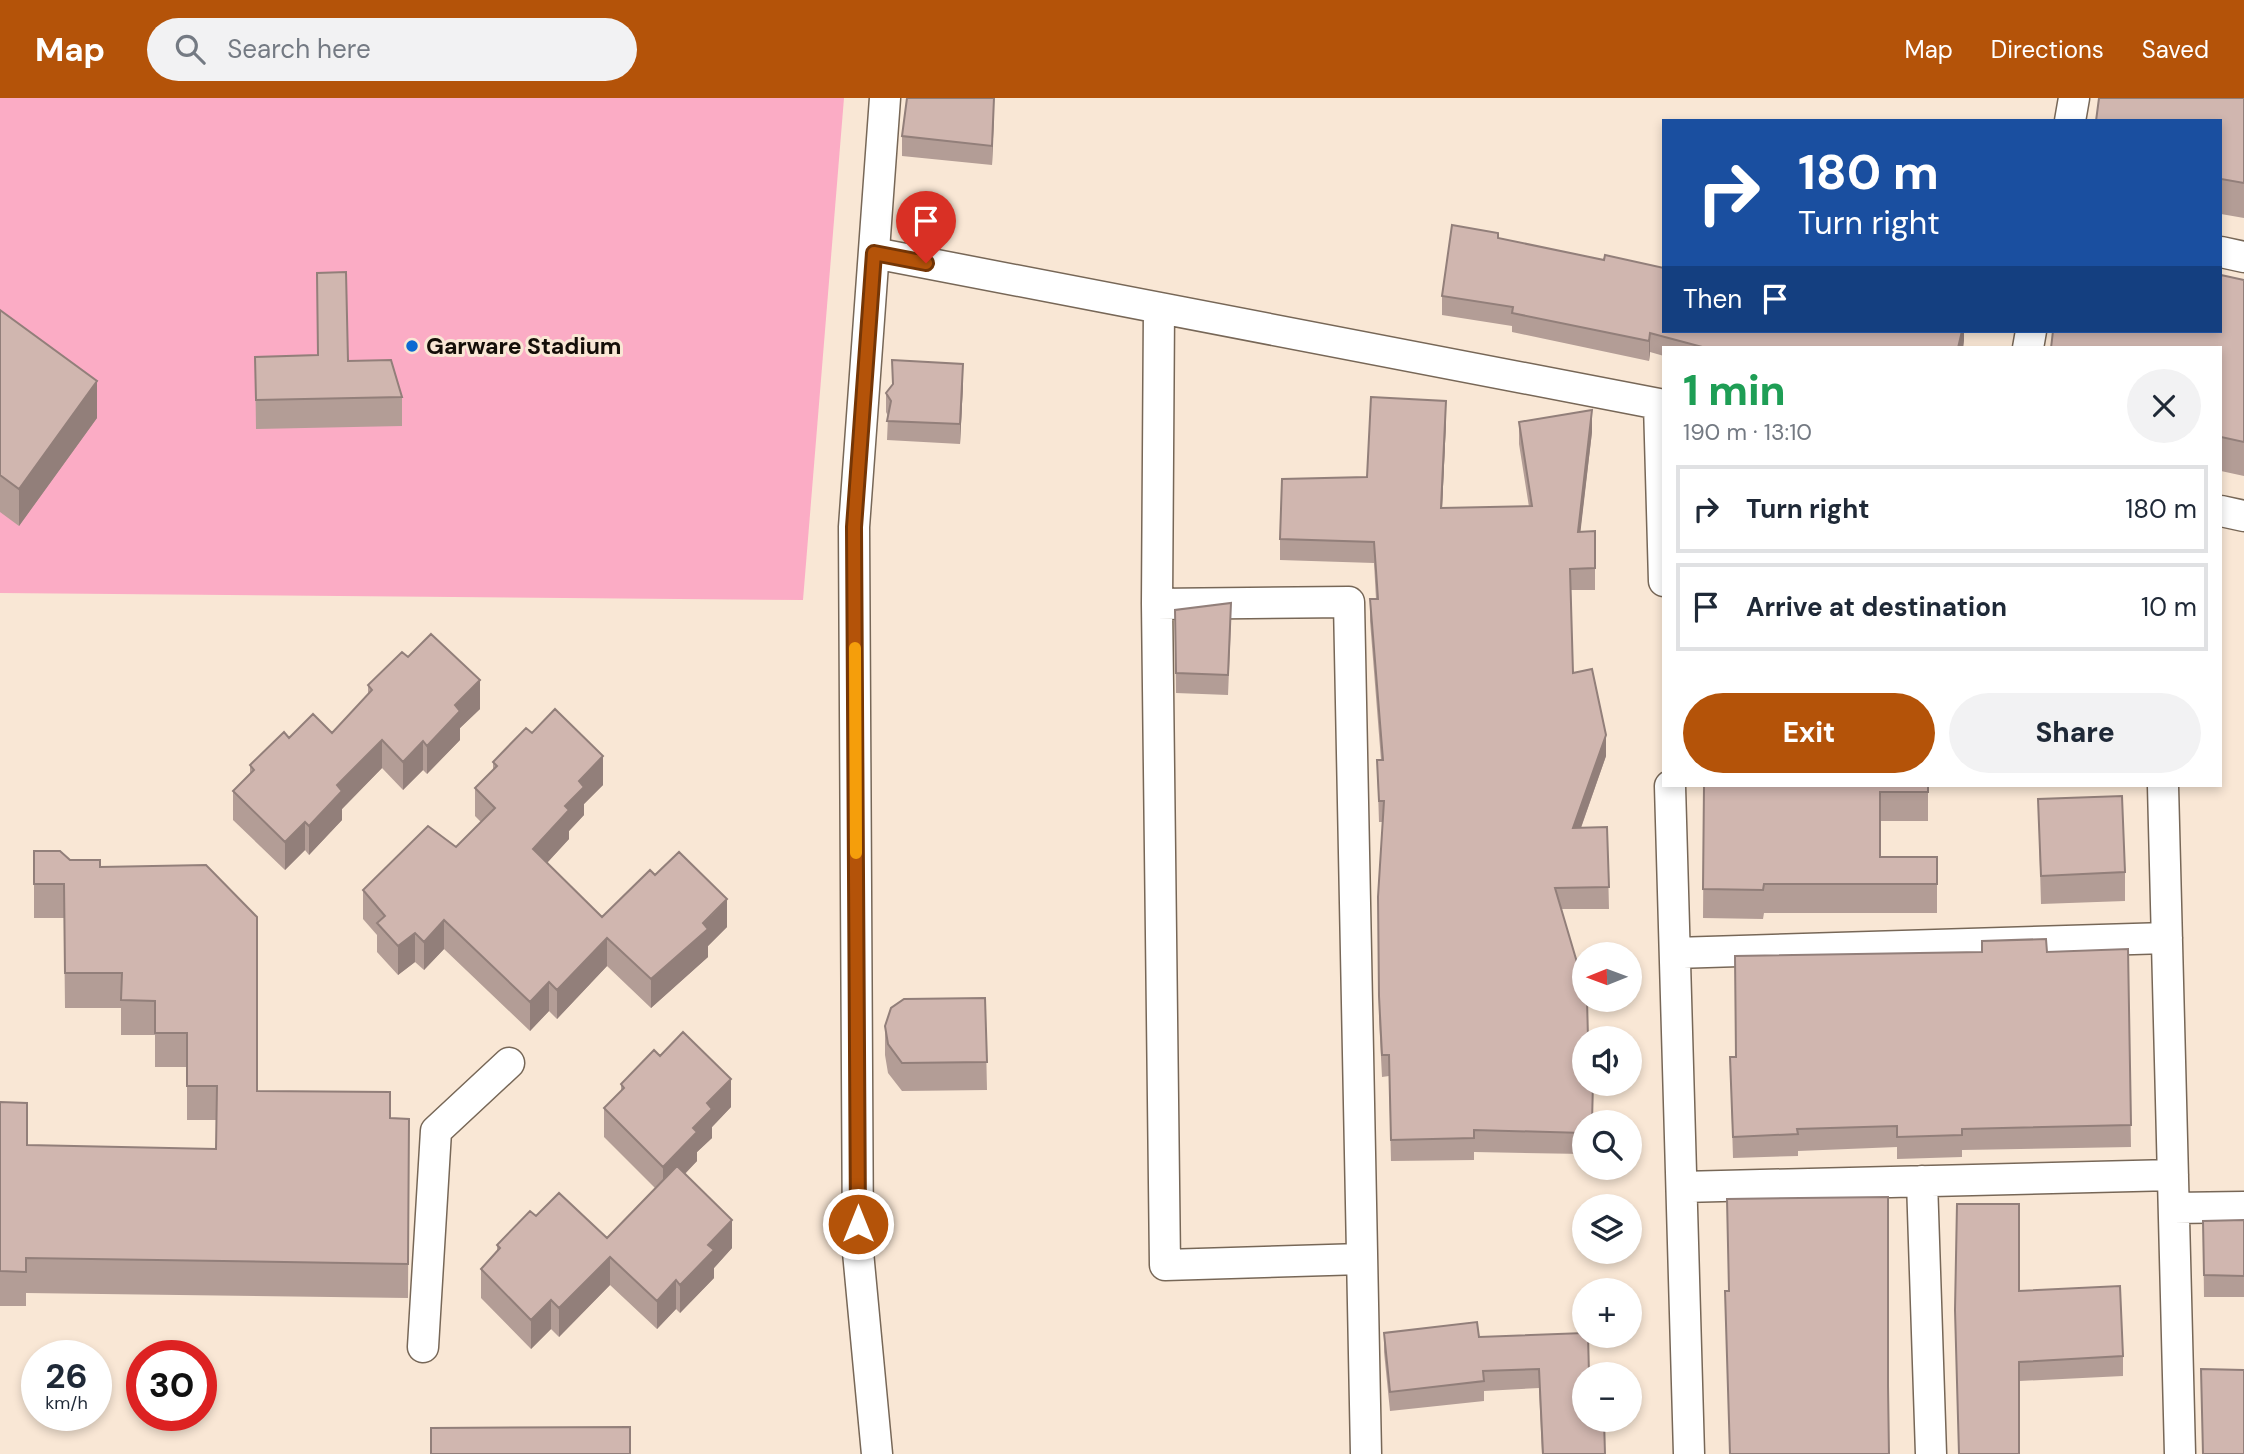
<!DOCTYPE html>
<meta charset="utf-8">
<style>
:root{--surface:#fff;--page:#f2f2f3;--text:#1f2937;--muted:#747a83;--line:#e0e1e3;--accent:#b45309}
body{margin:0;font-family:"DM Sans",sans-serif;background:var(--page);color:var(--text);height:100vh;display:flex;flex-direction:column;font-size:26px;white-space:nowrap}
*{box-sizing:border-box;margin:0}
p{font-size:23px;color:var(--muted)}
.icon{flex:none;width:38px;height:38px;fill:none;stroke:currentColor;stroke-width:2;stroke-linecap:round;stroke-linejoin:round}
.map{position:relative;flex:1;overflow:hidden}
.sheet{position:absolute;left:1662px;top:248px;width:560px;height:441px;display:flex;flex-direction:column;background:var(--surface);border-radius:0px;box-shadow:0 4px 10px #0003}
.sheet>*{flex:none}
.banner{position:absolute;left:1662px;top:21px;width:560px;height:214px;border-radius:0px;box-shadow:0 4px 10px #0003;background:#1a4fa0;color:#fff;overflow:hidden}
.needle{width:46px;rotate:269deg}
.buttons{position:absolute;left:1572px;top:844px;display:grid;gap:14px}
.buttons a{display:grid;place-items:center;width:70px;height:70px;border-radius:50%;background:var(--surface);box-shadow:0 4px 10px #0003;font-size:35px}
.speed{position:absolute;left:21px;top:1242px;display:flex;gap:14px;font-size:35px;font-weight:700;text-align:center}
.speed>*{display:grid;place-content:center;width:91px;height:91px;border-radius:50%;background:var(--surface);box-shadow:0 4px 10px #0003;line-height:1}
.speed small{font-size:18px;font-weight:400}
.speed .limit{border:10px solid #d22;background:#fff;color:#111}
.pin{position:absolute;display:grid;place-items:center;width:60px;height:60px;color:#fff;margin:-72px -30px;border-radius:50% 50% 50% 0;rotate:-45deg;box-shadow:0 0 7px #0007}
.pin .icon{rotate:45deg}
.me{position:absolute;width:77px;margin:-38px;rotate:0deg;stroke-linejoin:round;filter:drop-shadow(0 0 5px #0008)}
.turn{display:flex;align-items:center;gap:24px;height:147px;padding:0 21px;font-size:32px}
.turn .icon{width:91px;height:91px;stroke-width:2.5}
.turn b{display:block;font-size:49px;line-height:60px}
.then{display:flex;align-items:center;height:66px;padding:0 21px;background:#0003;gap:14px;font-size:26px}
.round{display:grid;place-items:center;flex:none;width:74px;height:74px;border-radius:37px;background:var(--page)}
.headline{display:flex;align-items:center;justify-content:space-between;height:119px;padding:0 21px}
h1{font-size:42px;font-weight:800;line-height:52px;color:#1e9e55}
.cta{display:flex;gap:14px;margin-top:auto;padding:14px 21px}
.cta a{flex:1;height:80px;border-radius:42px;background:var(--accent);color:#fff;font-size:28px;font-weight:800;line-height:80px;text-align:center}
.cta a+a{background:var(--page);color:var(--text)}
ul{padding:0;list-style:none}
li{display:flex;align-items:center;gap:21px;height:88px;margin:0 14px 10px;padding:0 7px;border:4px solid var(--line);border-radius:0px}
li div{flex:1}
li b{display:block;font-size:26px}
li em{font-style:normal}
header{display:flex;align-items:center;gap:42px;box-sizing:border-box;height:98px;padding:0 35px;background:var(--accent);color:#fff}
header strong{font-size:33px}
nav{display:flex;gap:38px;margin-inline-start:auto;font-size:24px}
.search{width:490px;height:63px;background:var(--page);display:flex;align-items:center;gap:18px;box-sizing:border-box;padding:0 24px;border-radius:38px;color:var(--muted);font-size:26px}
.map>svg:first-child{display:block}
.green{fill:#fbacc5}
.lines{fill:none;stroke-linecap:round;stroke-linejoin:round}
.street-casing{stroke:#776757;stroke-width:33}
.street{stroke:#fff;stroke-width:30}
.wall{fill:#b39d96}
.shaded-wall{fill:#927f7a}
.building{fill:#d0b6af;stroke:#927f7a;stroke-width:2}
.route-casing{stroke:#753606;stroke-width:18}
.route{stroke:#b45309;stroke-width:12}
.slow{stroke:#f59e0b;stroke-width:12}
.poi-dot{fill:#0a6ad2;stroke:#f9e7d5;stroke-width:2.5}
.labels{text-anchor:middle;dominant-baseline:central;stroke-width:6;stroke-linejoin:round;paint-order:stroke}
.poi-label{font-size:23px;font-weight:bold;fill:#140e08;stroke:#f9e7d5;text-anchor:start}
</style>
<header>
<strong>Map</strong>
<div class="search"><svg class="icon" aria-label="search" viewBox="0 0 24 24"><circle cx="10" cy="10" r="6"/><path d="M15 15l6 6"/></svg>Search here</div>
<nav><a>Map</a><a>Directions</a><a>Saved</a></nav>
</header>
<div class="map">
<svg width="2244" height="1356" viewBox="0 0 2244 1356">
<rect width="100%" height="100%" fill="#f9e7d5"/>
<path class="green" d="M0,0h844l-41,502 -803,-7z"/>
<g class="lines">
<defs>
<path id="street" d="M2070,23l4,-23
M2221,154l23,5
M874,155l790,152
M1159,210l-2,296 8,661 197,-6
M2028,250l3,-17
M1659,306l5,177
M2221,413l23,5
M1157,506l192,-2 17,852
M1670,688l19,668
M2163,688l17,668
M1675,855l492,-15
M1922,1083l9,273
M1682,1089l491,-12
M2174,1110l70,-1
M423,1249l13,-216 73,-68
M877,1356l-19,-202 -4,-725 31,-429"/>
</defs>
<use href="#street" class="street-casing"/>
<use href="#street" class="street"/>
</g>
<path class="wall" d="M2244,0v120l-23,-4v-93z
M994,14l-2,53 -90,-9v-20z
M1498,140l166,93h300v9l-1,8h-299v8l-14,-4 -1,9 -137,-29v-6l-70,-11v-19z
M2244,182v196l-23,-5v-123z
M0,212l97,108 -78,108 -19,-14z
M255,259l93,4 54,36v29l-146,3z
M892,262l71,24 -3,60 -73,-4 1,-24 -2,-4v-19l6,-8z
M1446,324l-4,86 87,-1 -10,-63v-22l73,10 -12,100 15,-1v59h-24l2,83 33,83 -25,72 26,-1 2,82h-48l23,213v32l-110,-2v8l-83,1 -2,-85 -7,1 -3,-59 -1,-121 5,-75h-4l-2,-62h4l-11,-139v-22h6l-2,-36 -94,-3v-21z
M1175,512l56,13 -3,72 -52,-2z
M408,559l72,52 -20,19v12l-33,34 -4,-4 -20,20 -21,-22 -40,41v11l-33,35 -4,-5 -20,20 -52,-50v-29l17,-17v-9l39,-27 43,-5 36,-39v-9z
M532,635l71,52 -19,19v11l-15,16v8l-22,24 55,54 53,-42 72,52 -19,19v11l-57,51 -44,-42 -50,53 -8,-8 -19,20 -86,-82 -20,21 -9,-8 -17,13 -21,-23v-17l-14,-16v-29l93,-43 25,-25 -6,-6v-28l18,-18v-8z
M1704,688h224v35h-48v36h57v56h-173l-1,6 -60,-1z
M2038,701l87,73v29l-84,3z
M34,753l66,16 157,224 133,27 19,1 -1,179 -382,-5v13h-26v-204l27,43 189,4v-29h-29v-53h-32v-32h-34v-27h-56l-1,-90h-30z
M2128,851l3,198 -169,3v7l-65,2v-12l-99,4v5l-65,2 -3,-101h6z
M985,900l2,92 -85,1 -14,-18 -3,-18v-29z
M660,958l71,51 -19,20v11l-15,14v9l-12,13 47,74 -18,20v10l-34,35 -4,-4 -19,20 -47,-44 -51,52 -8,-8 -20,20 -50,-51v-29l16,-17v-7l39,-29 71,22 48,-50 -51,-51v-29l17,-17v-7z
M2244,1122v77h-40l-1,-76z
M1725,1193l163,97 1,66h-159z
M2019,1193l104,65v20l-104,5z
M1384,1235l95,4 105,-4v86l21,35h-63l-3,-66 -55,3v10l-94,10 -6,-59z"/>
<path class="shaded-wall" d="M994,0v14l-2,53v-19z
M1962,233h2v9l-1,8h-5z
M1650,235v19l-1,9v-20z
M963,266v20l-3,60v-20z
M97,283v37l-78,108v-37z
M1446,303v21l-5,108v-22z
M1592,312v22l-14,121v-21z
M480,582v29l-20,19v12l-33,34v-28l28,-41z
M1606,637v21l-33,94v-22z
M382,642v28l-40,41v11l-33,35v-29l28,-41z
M423,643v29l-20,20v-28z
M603,658v29l-19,19v11l-15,16v8l-36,39v-29l32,-43 14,-25z
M305,724v28l-20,20v-28z
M727,801v28l-19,19v11l-57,51v-29z
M444,822v29l-20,21v-28z
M415,835v29l-17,13v-29z
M607,840v28l-50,53v-29z
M549,884v29l-19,20v-29z
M731,981v28l-19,20v11l-15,14v9l-34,35v-29l30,-39 14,-25z
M732,1122v28l-18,20v10l-34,35v-28l28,-40z
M610,1159v28l-51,52v-29z
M676,1182v29l-19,20v-28z
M551,1202v29l-20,20v-29z"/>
<path class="building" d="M907,0h87l-2,48 -90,-10z
M2099,0h145v85l-23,-4v-58h-125z
M1452,127l46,8v5l106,22 1,-5 59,13v63h298l-4,17h-252l-56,-15 -1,8 -137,-28 1,-6 -71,-11z
M346,174l2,89 43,-1 11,37 -146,3 -1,-43 63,-2 -1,-82z
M2221,177l23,5v162l-23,-5v-89h-170l2,-17h168z
M0,212l97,71 -78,108 -19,-14z
M892,262l71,4 -3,60 -73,-3 4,-20 -5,-8 7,-9z
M1371,299l75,4 -5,107 91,-2 -13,-84 73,-12 -14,122 17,-1v37l-25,1 3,104 19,-4 14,66 -33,93 34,-1 2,60 -54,1 29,98v13h3l1,39h-4v45h9l-1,39h-8v11l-110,-3v8l-83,2 -2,-85h-7l-3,-59 -1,-99 6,-96h-5l-2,-41h6l-13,-161h8l-4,-57 -94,-3 2,-60 85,-2z
M1231,505l-3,72 -52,-2 -1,-63z
M431,536l49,46 -25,25 5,6 -33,35 -4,-5 -20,21 -21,-22 -45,45 5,6 -33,35 -4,-4 -20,20 -52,-51 21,-21 -4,-5 34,-33 5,6 24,-24 19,19 40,-43 -4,-5 34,-33 6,5z
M555,611l48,47 -24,25 5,6 -19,19 4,4 -36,39 69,68 48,-47 5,5 24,-23 48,47 -24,24 5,6 -57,50 -44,-41 -50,52 -8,-8 -19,20 -86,-82 -20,22 -9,-9 -17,13 -21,-23 8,-7 -22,-26 65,-64 28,21 39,-39 -20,-20 22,-22 -4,-4 33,-34 6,5z
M1704,688h224v6h-48v65h57v27h-173l-1,6 -60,-1z
M2122,698l3,76 -84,4 -3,-77z
M34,753h26l10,9h30v7l106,-2 51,52v174l133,1v26l19,1 -1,145 -382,-6v14l-26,-1v-169l27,1v42l189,4 1,-63h-30v-53h-32v-32l-34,-1 1,-27h-57l-1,-89h-30z
M2046,841l1,13 81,-3 3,176 -169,4v6l-65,2v-11l-100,3 1,5 -65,3 -3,-80h6l-1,-101 247,-4v-11z
M985,900l2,64 -85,1 -14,-19 -3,-18 6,-18 13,-9z
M683,934l48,47 -24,24 5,6 -19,19 4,4 -34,35 -59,-59 20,-20 -3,-4 33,-34 6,6z
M677,1068l55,54 -24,25 6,5 -34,35 -4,-5 -19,21 -47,-44 -51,51 -8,-8 -20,20 -50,-51 19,-21 -3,-3 33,-34 6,5 23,-23 48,45z
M1888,1099v189l1,68h-159l-5,-163h4l-2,-92z
M1957,1106h62v87l101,-5 3,70 -104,6v92h-60l-4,-144z
M2244,1122v56l-40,-1 -1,-54z
M1477,1224l2,15 105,-4v2h4l1,39h-5v45h20l1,35h-62l-4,-85 -56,2 1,10 -94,11 -6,-59z
M2201,1271l43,1v84h-41z
M630,1329v27h-199v-26z"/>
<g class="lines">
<defs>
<path id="route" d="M858,1126l-4,-697 20,-274 52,10"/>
</defs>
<use href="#route" class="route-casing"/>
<use href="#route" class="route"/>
<path class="slow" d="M855,550l1,205"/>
</g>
<circle class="poi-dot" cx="412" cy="248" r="7"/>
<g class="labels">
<g class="poi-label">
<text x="426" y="248">Garware Stadium</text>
</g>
</g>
</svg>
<div class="buttons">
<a><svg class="needle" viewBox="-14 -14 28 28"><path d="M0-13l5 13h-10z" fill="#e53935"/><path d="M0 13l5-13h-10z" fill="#747a83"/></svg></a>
<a><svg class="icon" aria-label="sound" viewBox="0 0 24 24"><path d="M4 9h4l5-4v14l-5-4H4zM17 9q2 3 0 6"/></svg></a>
<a><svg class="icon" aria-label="search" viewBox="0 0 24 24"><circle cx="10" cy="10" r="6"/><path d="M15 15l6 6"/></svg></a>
<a><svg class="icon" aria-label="layers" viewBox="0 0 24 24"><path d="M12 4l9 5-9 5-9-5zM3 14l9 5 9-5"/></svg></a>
<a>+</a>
<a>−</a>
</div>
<div class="speed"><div>26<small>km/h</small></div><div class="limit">30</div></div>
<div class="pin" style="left:926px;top:165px;background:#d93025"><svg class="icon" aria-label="arrive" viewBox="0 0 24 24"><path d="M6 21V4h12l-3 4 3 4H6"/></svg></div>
<svg class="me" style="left:858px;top:1126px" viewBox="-20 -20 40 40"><circle r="17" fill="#b45309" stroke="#fff" stroke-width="3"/><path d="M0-11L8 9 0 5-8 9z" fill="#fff"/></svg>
<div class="banner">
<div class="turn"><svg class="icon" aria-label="right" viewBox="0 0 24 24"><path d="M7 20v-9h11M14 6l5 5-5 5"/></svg><div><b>180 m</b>Turn right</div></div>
<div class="then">Then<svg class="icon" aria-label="arrive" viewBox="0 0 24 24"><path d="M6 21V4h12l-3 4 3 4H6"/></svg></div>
</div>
<section class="sheet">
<div class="headline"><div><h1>1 min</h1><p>190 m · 13:10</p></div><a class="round"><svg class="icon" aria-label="close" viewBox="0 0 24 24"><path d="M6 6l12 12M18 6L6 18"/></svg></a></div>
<ul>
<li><svg class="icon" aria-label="right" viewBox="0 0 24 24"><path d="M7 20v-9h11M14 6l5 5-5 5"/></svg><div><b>Turn right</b></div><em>180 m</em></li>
<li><svg class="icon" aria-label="arrive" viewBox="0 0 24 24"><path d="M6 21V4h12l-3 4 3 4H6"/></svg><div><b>Arrive at destination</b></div><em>10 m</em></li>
</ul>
<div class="cta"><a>Exit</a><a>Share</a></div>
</section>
</div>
